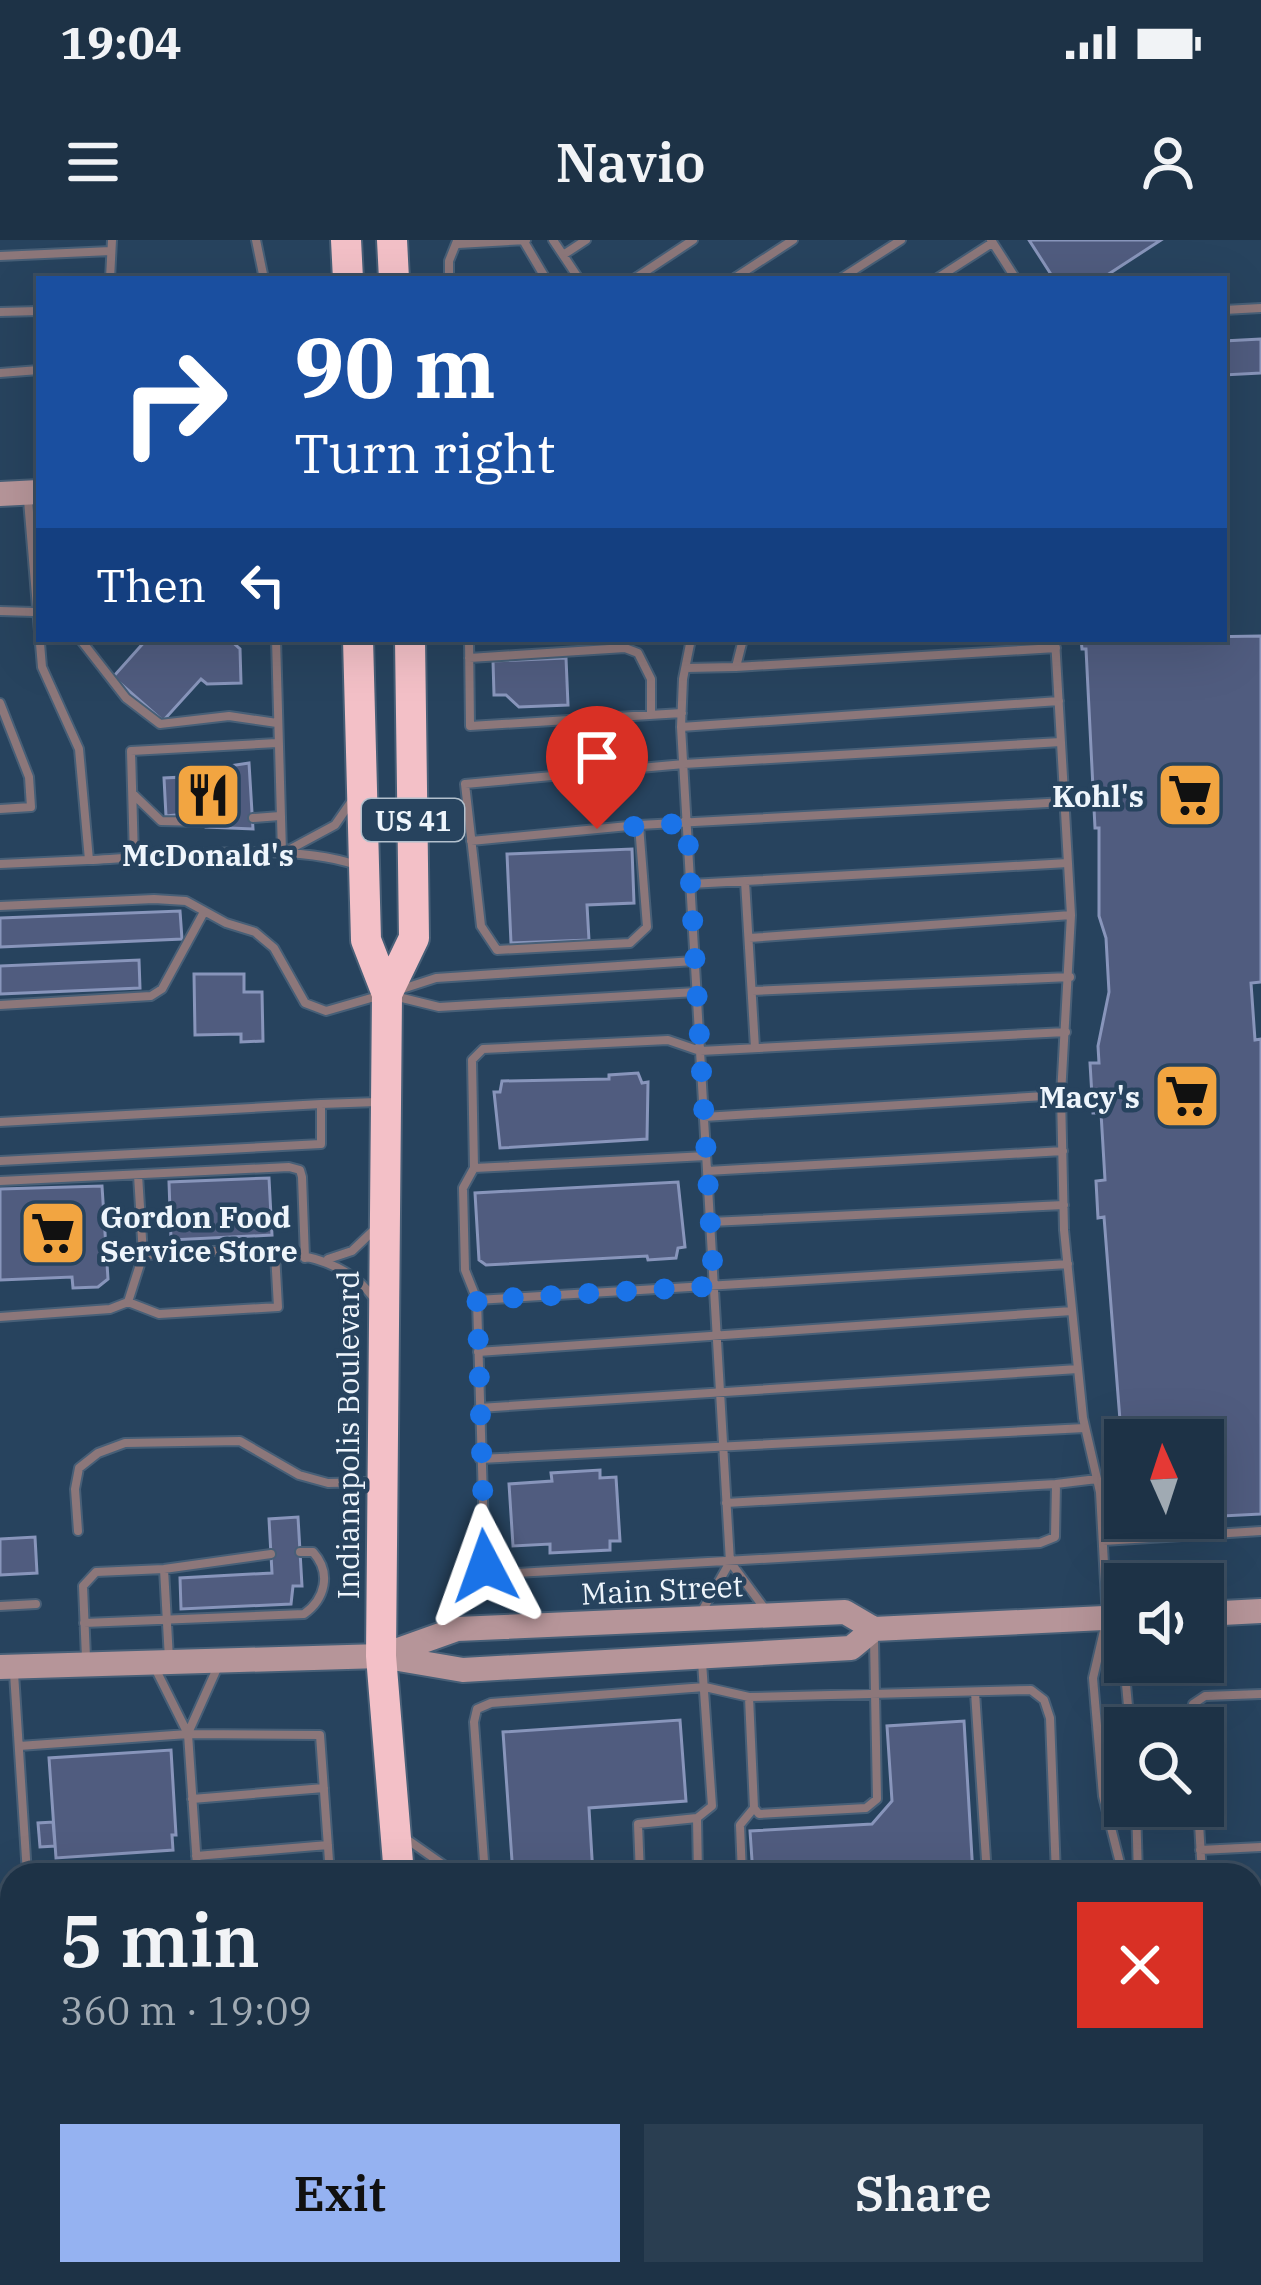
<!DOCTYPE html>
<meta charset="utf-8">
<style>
:root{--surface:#1d3246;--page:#2a3e51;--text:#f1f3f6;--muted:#a0aab3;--line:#3b4d5f;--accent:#95b2f1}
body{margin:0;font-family:"IBM Plex Serif",serif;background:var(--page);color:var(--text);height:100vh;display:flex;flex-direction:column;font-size:45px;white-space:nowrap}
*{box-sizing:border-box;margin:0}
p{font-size:39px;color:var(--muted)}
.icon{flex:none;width:66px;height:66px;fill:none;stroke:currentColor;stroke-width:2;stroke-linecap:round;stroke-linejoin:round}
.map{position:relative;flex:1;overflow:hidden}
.sheet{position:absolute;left:0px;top:1623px;width:1263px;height:423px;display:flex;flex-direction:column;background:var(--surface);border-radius:36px 36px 0 0;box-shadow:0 12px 48px #0002,0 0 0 3px var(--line)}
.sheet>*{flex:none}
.hud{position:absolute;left:36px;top:36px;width:1191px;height:366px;border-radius:0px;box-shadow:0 12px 48px #0002,0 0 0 3px var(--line);background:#1a4fa0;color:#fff;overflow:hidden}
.needle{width:78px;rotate:357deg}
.buttons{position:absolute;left:1104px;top:1179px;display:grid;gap:24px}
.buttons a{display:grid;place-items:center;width:120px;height:120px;border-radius:0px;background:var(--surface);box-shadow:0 12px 48px #0002,0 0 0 3px var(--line);font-size:60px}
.pin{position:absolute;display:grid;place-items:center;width:102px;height:102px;color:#fff;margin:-123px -51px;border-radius:50% 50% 50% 0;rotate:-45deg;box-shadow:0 0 12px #0007}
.pin .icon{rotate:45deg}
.me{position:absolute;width:132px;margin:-66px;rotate:356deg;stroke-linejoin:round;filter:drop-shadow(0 0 9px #0008)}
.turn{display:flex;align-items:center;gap:42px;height:252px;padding:0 60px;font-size:54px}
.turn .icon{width:156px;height:156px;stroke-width:2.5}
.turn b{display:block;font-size:84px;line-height:102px}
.then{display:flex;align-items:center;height:114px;padding:0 60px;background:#0003;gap:24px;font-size:45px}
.round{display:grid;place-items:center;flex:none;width:126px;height:126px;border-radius:0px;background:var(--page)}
.overview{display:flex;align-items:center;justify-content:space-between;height:204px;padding:0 60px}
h1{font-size:72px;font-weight:600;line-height:90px}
.cta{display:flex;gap:24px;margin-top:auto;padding:24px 60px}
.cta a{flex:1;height:138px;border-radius:0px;background:var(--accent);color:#111;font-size:48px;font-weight:600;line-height:138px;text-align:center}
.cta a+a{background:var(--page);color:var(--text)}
.status{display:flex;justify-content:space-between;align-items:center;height:84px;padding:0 60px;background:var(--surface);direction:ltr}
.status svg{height:33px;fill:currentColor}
header{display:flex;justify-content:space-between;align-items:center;height:156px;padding:0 60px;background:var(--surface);font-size:54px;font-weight:600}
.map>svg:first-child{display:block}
.building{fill:#505c7f;stroke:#8895bb;stroke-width:3}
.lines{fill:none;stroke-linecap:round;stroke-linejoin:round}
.lane-casing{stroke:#475f77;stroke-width:12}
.secondary-casing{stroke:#475f77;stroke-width:28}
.highway-casing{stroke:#475f77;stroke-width:34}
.lane{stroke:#8c777a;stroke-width:8}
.secondary{stroke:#b69599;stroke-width:24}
.highway{stroke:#f3c0c7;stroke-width:30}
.route{stroke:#1a73e8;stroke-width:21;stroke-dasharray:0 37.8}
.labels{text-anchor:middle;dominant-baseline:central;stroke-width:9;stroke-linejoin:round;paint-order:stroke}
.shield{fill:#27435e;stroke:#b2c0cd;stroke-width:3}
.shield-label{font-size:27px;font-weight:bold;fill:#eef5fc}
.poi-label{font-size:30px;font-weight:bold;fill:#eef5fc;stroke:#27435e;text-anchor:end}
.street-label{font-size:30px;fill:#eef5fc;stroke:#27435e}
</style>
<div class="status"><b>19:04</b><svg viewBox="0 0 49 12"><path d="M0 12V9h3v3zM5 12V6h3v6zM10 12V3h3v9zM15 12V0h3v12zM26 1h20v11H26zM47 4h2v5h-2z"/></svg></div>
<header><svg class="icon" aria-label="menu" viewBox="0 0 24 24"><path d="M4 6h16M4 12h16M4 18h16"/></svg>Navio<svg class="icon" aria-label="person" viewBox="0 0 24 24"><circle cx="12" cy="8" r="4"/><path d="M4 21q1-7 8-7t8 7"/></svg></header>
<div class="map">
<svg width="1261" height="2045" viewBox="0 0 1261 2045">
<rect width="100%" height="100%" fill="#27435e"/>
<path class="building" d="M1029,0h132l-60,39h-47z
M1261,99v34l-37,2v-34z
M1261,396v346l-10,1 4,57 6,-1v475l-58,3v-77h-71l-1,-21 -11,1 -16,-203 -6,1 -2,-37 9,-1 -4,-67h-8l-3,-50h9l-1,-17 11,-54 -3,-54 -7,-22v-88h-4l-9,-179h-4l-1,-10z
M147,399h82l11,10 1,34 -34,1 -6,-5 -38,42 -50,-44z
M566,418l2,47 -49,2 -13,-12h-12l-1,-34z
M249,523l4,66 -47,-2 -1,-15 -39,4 -2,-38 39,-2v-6z
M632,609l2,54 -47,2 2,35 -78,3 -4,-89z
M180,671l2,28 -182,8v-29z
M139,720l1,28 -140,6v-28z
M194,734h50v18h18l1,49 -22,1v-8l-46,1z
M638,833l4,10 6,-1 -1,57 -147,9 -6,-56h6l2,-11 107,-2v-4z
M269,938l3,57 -101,5 -2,-58z
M678,942l7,65 -7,1 -2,10 -28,2 -1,-4 -161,9 -7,-5 -4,-67z
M102,946l6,93 -10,8 -25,1 -1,-11 -72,3v-91z
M600,1230v8l16,-1 4,64h-10v9l-60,3v-9l-37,2 -4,-62 43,-3 -1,-8z
M298,1277l4,69h-9l-2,18 -110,5 -1,-31 92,-5 -3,-54z
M35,1297l2,36 -37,2v-36z
M680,1480l6,81 -97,7 4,67h-80l-10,-143z
M964,1481l9,154h-220l-3,-44 122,-7 20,-23 -5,-75z
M171,1510l5,85h-4l1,15 -117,8 -7,-100z
M53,1582l2,24 -15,1 -2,-24z
M1261,1702v343h-81l-1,-11h72v-331z
M0,1968h12v58h-12z
M64,2034h140l1,11h-140z
M594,2034h68l1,11h-69z"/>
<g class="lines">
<defs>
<path id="lane" d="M256,0l8,39
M523,0l23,39
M553,0l26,39
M991,0l25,39
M458,4l68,-4
M563,15l23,-15
M0,16l111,-5
M110,39l2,-39
M449,39v-18l8,-20
M634,39l59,-39
M733,39l60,-39
M840,39l61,-39
M936,39l56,-36
M1224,70l37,-2
M0,72l39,-1
M0,133l39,-3
M28,260l14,167 37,82 10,111c74,-3 200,-19 267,5
M0,371l34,1
M80,399l46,59 34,26 69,-8 48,7
M276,399l6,214
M469,399l1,87 212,-13
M691,399l-8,40 -2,48 49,835 -28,49
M1055,399l16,276 -10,180 3,135 19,188 17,74 7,126 -14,60 10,118 20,79
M469,418l156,-10 13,5 13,26v36
M736,427l320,-19
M686,428l50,-1 7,-28
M0,463l29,74 2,30 -31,2
M681,487l378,-26
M1061,502l-377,22 -219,20 16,142 16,24 133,-7 17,-16 -8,-102 426,-23
M134,555l27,26 45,1
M253,578l27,-2
M471,601l168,-16
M283,613l52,-28 16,-23
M134,618l-3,-107 146,-8
M0,624l88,-4
M745,641l10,167
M690,644l378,-21
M0,666l154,-7 32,2 40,22 29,9 19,16 31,55 21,8 52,-15
M749,698l322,-23
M399,750l37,-12 258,-17
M752,751l318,-14
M394,756l45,11 257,-15
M0,765l151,-9 11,-7 42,-77
M1066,792l-366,19 -32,-11 -185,9 -11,11 2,108 -11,20 2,82 12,30 8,266 13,8 542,-31 15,-6 1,-53 41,-5
M704,877l357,-22
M0,882l321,-18
M0,921l321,-17v-40l56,-2
M474,928l232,-12
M707,931l356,-20
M138,935l5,80
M0,941l289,-14 11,3 2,7 3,81
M710,982l354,-17
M328,1019l24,-8 23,-22
M477,1060l591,-36
M128,1062l31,12 119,-7 -3,-54
M0,1077l110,-8 18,-7 15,-47c69,-3 184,-21 229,41
M478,1112l594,-41
M479,1168l599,-39
M480,1219l605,-31
M726,1263l330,-19
M78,1291l-3,-42 4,-21 19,-15 27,-10 115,-2 59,34 29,8 47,-1
M1103,1301l158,-10
M731,1323l34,46
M164,1329l5,90
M0,1366l36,-2
M84,1383l220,-9c21,-15 28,-41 9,-62h-13
M1109,1385l16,48 5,55
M86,1418l-3,-72 13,-14 68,-3 107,-15
M14,1433l13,201
M975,1452l12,183
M749,1457l5,111 5,6 107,-6 11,-9 -3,-160
M1194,1488l-1,-24 12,-8 56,-2
M188,1493l31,-69
M19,1506l169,-12 132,1 10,140
M192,1559l132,-11
M1136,1566l2,69
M1198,1566l4,69
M405,1598l53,37
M1200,1610l61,-3
M196,1616l132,-11
M27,1634l170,-8 -9,-132 -33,-66
M485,1635l-11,-153 3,-13 14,-6 214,-16 44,10 282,-7 13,10 6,18 6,157
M640,1635l-2,-51 59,-6
M698,1635l-1,-57 15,-12 -10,-144
M742,1635l-2,-50 14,-17
M1251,1660l10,-1
M52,2034l1,11
M224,2034l1,11
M358,2034l1,11
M514,2034l1,11
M564,2034v11
M718,2034v11
M765,2034l1,11
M820,2034v11
M867,2034l1,11
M923,2034l1,11
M1150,2034l1,11"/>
<path id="secondary" d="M0,254l39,-2
M1203,1374l58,-3
M387,1414l70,-25 388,-17 29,17 251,-12
M0,1427l381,-11 82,14 388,-22 23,-19"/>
<path id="highway" d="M346,0l2,39
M392,0l2,39
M358,399l8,301 21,54 -6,662 18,219
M387,754l27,-56 -4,-299
M430,2034l1,11"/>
</defs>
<use href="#lane" class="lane-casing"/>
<use href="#secondary" class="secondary-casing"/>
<use href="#highway" class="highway-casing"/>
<use href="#lane" class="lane"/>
<use href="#secondary" class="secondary"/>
<use href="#highway" class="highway"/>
</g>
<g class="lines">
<path class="route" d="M485,1326l-8,-266 237,-14 -27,-463 -90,6"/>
</g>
<defs>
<symbol id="restaurant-square" viewBox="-11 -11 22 22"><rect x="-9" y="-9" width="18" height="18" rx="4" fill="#f2a541" stroke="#27435e"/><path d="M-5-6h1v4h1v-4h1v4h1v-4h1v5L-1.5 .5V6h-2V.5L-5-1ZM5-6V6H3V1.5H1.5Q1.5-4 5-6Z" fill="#111"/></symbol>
<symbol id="supermarket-square" viewBox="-11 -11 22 22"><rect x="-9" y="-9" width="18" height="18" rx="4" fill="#f2a541" stroke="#27435e"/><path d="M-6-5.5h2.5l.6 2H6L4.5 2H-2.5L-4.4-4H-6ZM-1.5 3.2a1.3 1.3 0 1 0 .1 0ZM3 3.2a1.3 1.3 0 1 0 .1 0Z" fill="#111"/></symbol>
</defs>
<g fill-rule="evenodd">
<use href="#restaurant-square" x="170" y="517" width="76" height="76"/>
<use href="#supermarket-square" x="1152" y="517" width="76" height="76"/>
<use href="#supermarket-square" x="1149" y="818" width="76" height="76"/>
<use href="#supermarket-square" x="15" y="955" width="76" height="76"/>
</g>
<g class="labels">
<rect class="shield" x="362" y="559" width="102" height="42" rx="9"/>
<g class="shield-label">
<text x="413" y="580">US 41</text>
</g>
<g class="poi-label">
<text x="1144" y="555">Kohl's</text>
<text x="208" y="614" text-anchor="middle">McDonald's</text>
<text x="1140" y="856">Macy's</text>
<text x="100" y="976" text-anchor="start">Gordon Food<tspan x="100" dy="34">Service Store</tspan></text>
</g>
<g class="street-label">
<text transform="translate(347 1195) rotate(-90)">Indianapolis Boulevard</text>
<text transform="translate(662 1349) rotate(-3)">Main Street</text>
</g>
</g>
</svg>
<div class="buttons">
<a><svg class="needle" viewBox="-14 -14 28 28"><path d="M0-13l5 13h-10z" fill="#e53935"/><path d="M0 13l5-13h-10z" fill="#a0aab3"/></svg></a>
<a><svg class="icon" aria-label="sound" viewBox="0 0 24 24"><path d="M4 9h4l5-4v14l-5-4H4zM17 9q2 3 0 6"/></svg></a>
<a><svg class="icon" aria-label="search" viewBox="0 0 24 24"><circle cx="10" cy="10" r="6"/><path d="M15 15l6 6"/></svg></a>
</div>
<div class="pin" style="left:597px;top:589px;background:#d93025"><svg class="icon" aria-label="arrive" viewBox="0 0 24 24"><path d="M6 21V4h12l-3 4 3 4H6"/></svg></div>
<svg class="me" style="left:485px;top:1326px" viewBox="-20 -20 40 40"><path d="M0-17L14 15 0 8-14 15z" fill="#1a73e8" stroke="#fff" stroke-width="4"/></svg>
<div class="hud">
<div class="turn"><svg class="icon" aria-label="right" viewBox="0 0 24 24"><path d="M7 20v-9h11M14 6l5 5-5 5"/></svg><div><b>90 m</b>Turn right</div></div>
<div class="then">Then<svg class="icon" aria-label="left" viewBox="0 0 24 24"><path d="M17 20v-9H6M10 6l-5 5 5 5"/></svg></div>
</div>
<section class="sheet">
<div class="overview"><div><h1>5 min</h1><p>360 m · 19:09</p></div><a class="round" style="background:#d93025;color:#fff"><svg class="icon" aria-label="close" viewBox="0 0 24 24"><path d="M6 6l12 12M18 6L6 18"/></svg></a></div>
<div class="cta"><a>Exit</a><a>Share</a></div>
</section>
</div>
